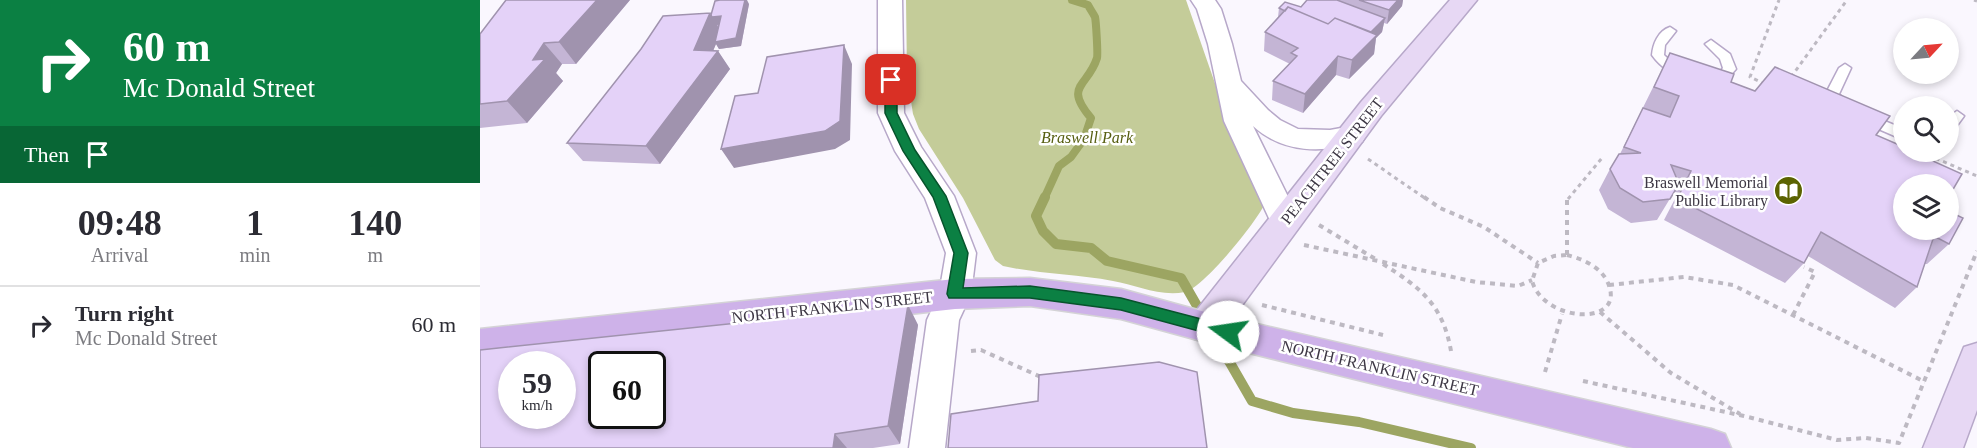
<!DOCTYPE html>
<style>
:root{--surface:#fff;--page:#f2f2f3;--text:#2b2b33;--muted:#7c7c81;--line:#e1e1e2}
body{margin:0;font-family:Georgia,serif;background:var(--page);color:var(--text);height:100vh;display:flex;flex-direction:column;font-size:22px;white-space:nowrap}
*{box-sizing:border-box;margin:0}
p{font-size:20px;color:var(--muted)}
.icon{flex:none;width:33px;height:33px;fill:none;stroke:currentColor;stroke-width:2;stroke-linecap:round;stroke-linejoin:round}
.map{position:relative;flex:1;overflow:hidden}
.drawer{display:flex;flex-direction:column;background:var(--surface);width:480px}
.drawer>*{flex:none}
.top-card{background:#0b8043;color:#fff;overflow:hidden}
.needle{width:39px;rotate:64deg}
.fabs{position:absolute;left:1413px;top:18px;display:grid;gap:12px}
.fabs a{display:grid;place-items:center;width:66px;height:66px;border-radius:50%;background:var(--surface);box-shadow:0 3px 9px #0003;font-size:30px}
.speed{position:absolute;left:18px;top:351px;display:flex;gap:12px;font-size:30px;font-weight:700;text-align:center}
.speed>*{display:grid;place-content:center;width:78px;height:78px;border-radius:50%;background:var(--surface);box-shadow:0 3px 9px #0003;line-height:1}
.speed small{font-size:15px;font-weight:400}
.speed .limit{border:3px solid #111;border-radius:9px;background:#fff;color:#111}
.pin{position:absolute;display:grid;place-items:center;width:51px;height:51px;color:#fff;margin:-26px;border-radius:12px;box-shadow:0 3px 9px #0006}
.me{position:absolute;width:66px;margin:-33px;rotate:284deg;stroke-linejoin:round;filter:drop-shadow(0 0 4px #0008)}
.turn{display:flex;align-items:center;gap:21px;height:126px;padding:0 24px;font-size:27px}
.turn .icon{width:78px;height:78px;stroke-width:2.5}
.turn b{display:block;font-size:42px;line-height:51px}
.then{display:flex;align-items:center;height:57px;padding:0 24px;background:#0003;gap:12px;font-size:22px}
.eta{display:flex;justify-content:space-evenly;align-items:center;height:102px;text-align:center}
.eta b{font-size:36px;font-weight:700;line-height:42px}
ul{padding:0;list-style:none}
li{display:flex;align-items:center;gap:18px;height:78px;padding:0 24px;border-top:2px solid var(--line)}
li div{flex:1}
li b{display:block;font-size:22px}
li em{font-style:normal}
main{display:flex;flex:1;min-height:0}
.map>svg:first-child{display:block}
.green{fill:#c4cc99}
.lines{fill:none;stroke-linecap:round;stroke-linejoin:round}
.stream-far1{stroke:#9ca562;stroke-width:8}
.stream{stroke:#9ca562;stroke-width:10}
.service-casing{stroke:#b7a8c9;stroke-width:3}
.minor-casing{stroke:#b7a8c9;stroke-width:3}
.secondary-casing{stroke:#b7a8c9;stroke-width:3}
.primary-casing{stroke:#d4d3d6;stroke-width:3}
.path-far1{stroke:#bdb9c2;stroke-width:3;stroke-dasharray:4 4;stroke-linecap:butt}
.path{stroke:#bdb9c2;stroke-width:4;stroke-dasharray:5 5;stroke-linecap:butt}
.service{fill:#fff;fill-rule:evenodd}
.minor{fill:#fff;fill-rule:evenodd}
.secondary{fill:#e7d8f4;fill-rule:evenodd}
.primary{fill:#ceb2e9;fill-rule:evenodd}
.wall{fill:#c4b5d5}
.shaded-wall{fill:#a093ae}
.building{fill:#e4d2f8;stroke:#a093ae;stroke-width:1.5;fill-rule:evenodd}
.route{fill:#0b8043;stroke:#07532c;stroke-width:1.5}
.labels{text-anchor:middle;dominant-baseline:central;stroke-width:5;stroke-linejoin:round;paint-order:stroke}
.park-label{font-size:16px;font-style:italic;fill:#565e10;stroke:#fff}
.street-label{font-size:16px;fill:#3d3744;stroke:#fff}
.poi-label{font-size:16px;fill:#3d3744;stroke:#fff;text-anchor:end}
</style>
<main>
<section class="drawer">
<div class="top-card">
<div class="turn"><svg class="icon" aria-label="right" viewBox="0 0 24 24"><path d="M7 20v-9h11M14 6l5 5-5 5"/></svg><div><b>60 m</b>Mc Donald Street</div></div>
<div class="then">Then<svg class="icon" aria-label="arrive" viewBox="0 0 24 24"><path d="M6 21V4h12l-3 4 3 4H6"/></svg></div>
</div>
<div class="eta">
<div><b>09:48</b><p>Arrival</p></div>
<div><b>1</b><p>min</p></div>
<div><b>140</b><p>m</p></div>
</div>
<ul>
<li><svg class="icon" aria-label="right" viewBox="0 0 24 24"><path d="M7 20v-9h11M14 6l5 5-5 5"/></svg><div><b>Turn right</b><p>Mc Donald Street</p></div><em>60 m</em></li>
</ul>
</section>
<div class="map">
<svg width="1497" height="448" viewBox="0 0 1497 448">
<rect width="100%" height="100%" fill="#faf7fe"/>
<path class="green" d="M426,0h280l48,138 32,63c-7,19 -63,87 -81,91 -25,5 -49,-7 -72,-11 -37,-7 -74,-7 -110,-15l-8,-6 -32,-62 -44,-69 -6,-15 -6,-39z"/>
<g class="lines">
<path class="stream-far1" d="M564,199l15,-33 12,-9 13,-18 7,-21c-28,-33 -3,-31 6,-60 1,-4 -1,-37 -2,-41 -2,-4 -5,-8 -7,-12l-16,-5"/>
<path class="stream" d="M565,197l-9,19 7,15 13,13 35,4 16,13 74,17 23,40
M734,335l38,66 41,12 66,9 112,26"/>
<defs>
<path id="service" d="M1190,27l6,4 -11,14 -1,10c7,8 19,8 25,16l-2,3c-14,3 -27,-8 -35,-19 1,-11 6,-24 18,-28z
M1231,40l19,14 6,15 -8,9 -19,4 -6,-4 1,-3 16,-3 3,-4 -3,-9 -15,-15z
M1365,64l6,4 -12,26 12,13 -7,4 -5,-1 -14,-15 14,-27z
M1477,111l7,5 -11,15 -5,2v-15z
M1385,113l39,16v11l-44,-19 -2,-3z"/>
<path id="minor" d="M398,0h24l2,113 17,34 33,49 22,57 -5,41 -12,26 -14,128h-36l18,-128 12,-26 7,-41 -21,-55 -30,-47 -17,-38z
M711,0h24l6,9 11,35 9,37 27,29 12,10 18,9 32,1 22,-4 10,2 4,7 -4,7c-39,11 -78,12 -109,-16l47,95 -4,8 -11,3 -11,-3 -50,-108 -16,-77 -11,-35z"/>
<path id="secondary" d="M970,0h27l-96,116 -163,222 -13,4 -13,-4 -5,-11 5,-11 169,-214z
M1497,343v67l-14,38h-40l41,-101z"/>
<path id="primary" d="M550,278l91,11 84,23 506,117 14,5 6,14h-98l-428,-106 -84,-23 -91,-13 -75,3 -475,52v-32l475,-50z"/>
</defs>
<use href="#service" class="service-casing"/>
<use href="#minor" class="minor-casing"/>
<use href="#secondary" class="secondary-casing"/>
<use href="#primary" class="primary-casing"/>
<path class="path-far1" d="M1494,0l3,1
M1311,77l56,-77
M1285,84l-15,-7 29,-77
M1441,152l56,24
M888,159l58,40
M1088,199l34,-41"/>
<path class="path" d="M944,197l16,11 44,19 54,36
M839,225l58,35
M824,245l172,37 42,4 14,-6
M1087,255c16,4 34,12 41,28 19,44 -64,40 -76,-2l6,-18 16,-7z
M1087,255v-55l2,-3
M903,264c38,24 60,41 68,87
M1129,285l75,-8 49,8 192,97
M782,305l121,30
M1120,312l71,61 69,41
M1313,315l22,-43 -11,-5
M491,351l10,-1 60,27
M1065,372l17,-58
M1103,381l161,35 93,24 29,-2 33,5 78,-192"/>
<use href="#service" class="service"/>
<use href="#minor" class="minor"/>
<use href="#secondary" class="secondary"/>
<use href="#primary" class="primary"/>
</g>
<path class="wall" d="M150,0l-54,64h-14l-6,9 7,8 -36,42 -47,5v-94z
M827,0h96l-1,6 -15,18 -3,-1 -2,9 -6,6 -2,16 -25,25 -13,-4 -33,38 -31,-13 1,-19 17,-17 -26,-13 1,-19 13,-15 1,-9 22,-1z
M269,4l-8,42 -22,3 -3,-5 -3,6 5,1 12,18 -70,95 -77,-3 -16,-18 144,-128z
M1190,53l61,29 145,53 28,49 44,46 1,14 -22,20h-2l-8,23 -22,21 -87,-52 -4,7 -19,20 -121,-63 14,-27 -4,-1 -17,28 -26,3 -23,-14 -9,-19 11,-21 10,-15z
M428,305l10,20 -18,119 -27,4h-393z"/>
<path class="shaded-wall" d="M117,0h33l-54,64 -17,-22z
M265,0h2l2,4 -8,42 -22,3 -3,-5 -9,22 11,-15 12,18 -70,95 -14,-18 48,-96 16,-37 2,4 9,-1 4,8 -8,1 4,7z
M918,0h5l-1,6 -15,18 2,-14z
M905,18l-3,14 -6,6 -2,16 -25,25 3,-19 16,-25z
M64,43l18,21 -6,9 7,8 -36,42 -20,-22z
M364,45l8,19 -2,76 -15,9 -101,19 -13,-19z
M858,56l-2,19 -33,38 2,-19z
M428,305l10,20 -18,119 -12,-18z
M355,434l12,14h-14z"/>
<path class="building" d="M26,0h91l-38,42 -15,1 -11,17 12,-1 -38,42 -27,3v-70z
M240,0h25l-9,38 -21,4 6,-26 -9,1 -1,-2 4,-14z
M827,0h30l48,18 -14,14 -36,-14 -7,6 -40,-17 -3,4 -6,-3 6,-6 16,5z
M879,0h39l-9,10z
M808,7l40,17 7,-6 42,17 -25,25 -14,-4 -33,38 -32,-13 24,-25 -6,-3 7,-5 -33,-16z
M230,13l-16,37 24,1 -72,95 -79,-3 74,-94 22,-33z
M364,45l-4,76 -15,10 -104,18 14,-53 23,-3 9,-36z
M1190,53l64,21 -3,8 24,9 20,-24 115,49 -14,19 28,12v5h9l49,22 -14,24v-14h-44v46h44v-19l15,7 -14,26 -15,-8 -17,51 -96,-55 -17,31 -127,-64 14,-28 -20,-6 8,19 -9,15 -27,3 -23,-14 -10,-19 9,-15 22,-1 -17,-6 19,-39 27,9 9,-21 -25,-9z
M428,305l-20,121 -53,8 -2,14h-353v-98zM32,364h50v52h-50zM122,364h50v52h-50z
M679,362l38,10 10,76h-259l3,-34 87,-13 1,-26z"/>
<path class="route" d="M411,76l6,4v33l18,37 31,46 22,57 -5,35 67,-2 91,12 107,28 6,2 2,4 -2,5 -6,2 -107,-29 -91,-12h-81l-2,-4 7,-41 -21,-56 -30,-46 -18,-38v-33z"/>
<defs>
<symbol id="library-disc" viewBox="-11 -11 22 22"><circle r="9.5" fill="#5b6301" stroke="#fff"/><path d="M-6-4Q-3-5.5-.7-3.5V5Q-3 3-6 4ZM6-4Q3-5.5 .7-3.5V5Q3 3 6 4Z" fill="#fff"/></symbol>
</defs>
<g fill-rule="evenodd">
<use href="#library-disc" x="1292" y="174" width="33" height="33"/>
</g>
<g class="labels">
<g class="park-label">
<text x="607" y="137">Braswell Park</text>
</g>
<g class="street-label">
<text transform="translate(852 161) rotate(-52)">PEACHTREE STREET</text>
<text transform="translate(352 307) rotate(-6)">NORTH FRANKLIN STREET</text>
<text transform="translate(900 368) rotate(13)">NORTH FRANKLIN STREET</text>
</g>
<g class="poi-label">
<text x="1288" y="182">Braswell Memorial<tspan x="1288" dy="18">Public Library</tspan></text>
</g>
</g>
</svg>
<div class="fabs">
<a><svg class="needle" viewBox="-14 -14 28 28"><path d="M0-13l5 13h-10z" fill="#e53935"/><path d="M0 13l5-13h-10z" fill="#7c7c81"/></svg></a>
<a><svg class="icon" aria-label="search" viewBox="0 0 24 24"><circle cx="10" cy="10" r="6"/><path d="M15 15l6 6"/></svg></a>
<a><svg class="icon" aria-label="layers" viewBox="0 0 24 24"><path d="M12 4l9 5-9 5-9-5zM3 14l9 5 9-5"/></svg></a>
</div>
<div class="speed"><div>59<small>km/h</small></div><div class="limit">60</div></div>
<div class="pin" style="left:411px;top:80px;background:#d93025"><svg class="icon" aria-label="arrive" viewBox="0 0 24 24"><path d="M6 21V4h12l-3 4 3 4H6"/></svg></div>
<svg class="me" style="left:748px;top:332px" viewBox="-20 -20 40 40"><circle r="19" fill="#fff"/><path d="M0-13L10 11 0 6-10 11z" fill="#0b8043"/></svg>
</div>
</main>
